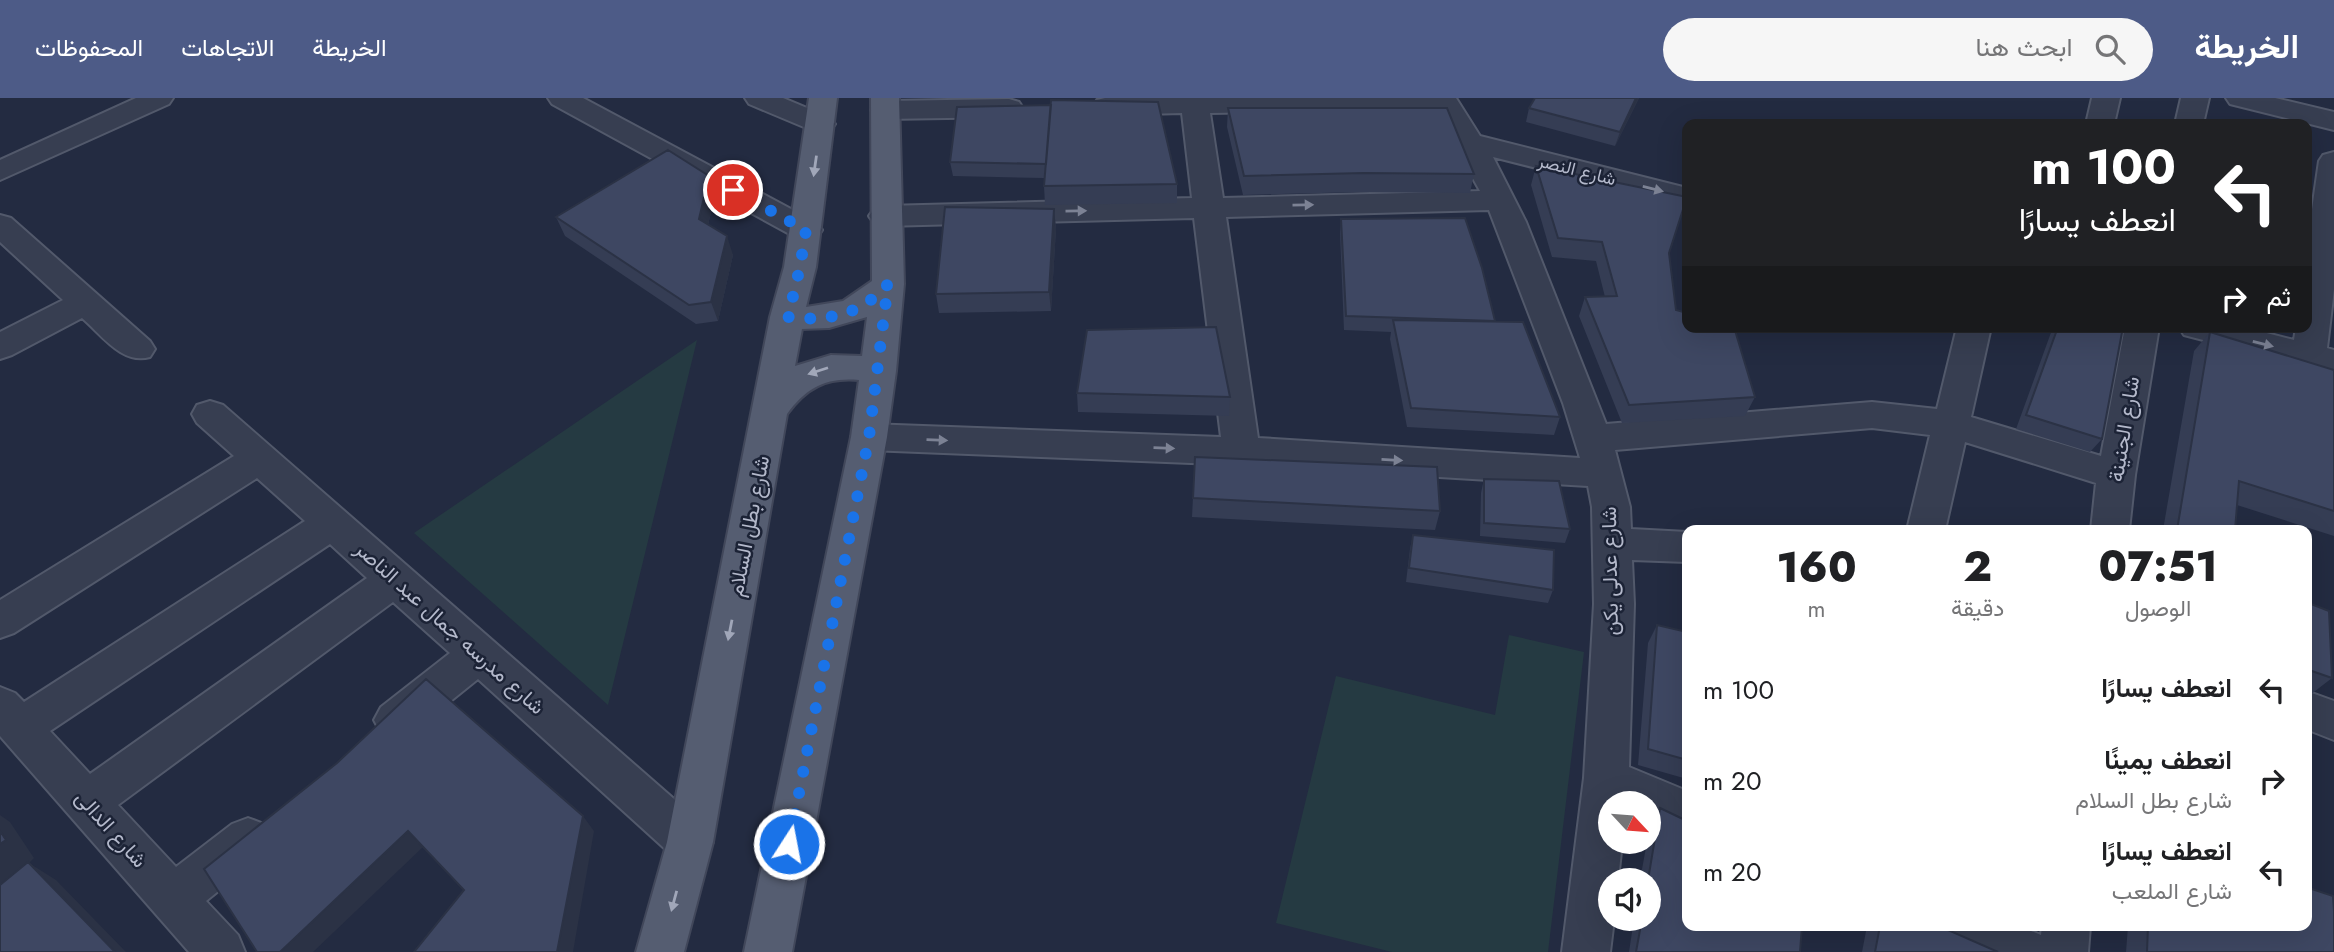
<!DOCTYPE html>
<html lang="ar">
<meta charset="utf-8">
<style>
:root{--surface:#fff;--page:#f6f6f6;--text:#202124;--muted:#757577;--accent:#4d5b87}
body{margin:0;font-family:Jost,Vazirmatn,sans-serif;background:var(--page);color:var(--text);direction:rtl;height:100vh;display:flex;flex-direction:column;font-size:26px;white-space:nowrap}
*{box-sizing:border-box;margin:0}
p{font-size:23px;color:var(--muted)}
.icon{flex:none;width:38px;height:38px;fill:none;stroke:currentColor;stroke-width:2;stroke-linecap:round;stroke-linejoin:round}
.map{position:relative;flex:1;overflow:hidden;direction:ltr}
.side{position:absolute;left:1682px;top:427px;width:630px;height:406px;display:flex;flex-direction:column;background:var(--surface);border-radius:14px;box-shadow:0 7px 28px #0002;direction:rtl}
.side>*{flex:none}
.top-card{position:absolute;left:1682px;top:21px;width:630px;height:214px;border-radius:14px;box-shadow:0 7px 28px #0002;direction:rtl;background:#202124;color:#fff;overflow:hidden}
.needle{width:46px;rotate:116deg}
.controls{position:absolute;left:1598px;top:693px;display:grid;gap:14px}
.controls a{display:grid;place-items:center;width:63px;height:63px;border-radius:50%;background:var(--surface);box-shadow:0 7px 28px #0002;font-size:35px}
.pin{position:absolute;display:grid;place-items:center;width:60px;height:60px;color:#fff;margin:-30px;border:4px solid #fff;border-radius:50%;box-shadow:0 2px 7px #0007}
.me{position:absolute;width:77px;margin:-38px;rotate:11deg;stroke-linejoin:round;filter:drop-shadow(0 0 5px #0008)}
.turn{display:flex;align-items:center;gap:24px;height:147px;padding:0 21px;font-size:32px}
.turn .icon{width:91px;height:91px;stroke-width:2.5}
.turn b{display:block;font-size:49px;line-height:60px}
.then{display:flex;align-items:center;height:66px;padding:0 21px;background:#0003;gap:14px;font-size:26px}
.eta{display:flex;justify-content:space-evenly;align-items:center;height:119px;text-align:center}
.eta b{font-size:42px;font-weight:800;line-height:49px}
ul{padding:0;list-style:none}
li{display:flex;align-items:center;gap:21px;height:91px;padding:0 21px}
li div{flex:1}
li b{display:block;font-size:26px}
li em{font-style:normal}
header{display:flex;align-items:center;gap:42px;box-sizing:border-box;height:98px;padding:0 35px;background:var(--accent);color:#fff}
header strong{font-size:33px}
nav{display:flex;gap:38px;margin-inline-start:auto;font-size:24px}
.search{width:490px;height:63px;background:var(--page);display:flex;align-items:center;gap:18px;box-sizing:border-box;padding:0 24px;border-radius:38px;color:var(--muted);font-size:26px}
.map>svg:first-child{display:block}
.green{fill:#253a42}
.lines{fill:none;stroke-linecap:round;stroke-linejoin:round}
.minor-casing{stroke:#52596b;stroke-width:4}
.major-casing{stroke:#41475a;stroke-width:4}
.minor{fill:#373e51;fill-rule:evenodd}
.major{fill:#555d71;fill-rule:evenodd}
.wall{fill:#353d54}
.shaded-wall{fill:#2b3245}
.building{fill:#3e4762;stroke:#2b3245;stroke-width:2}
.oneway{fill:#a1a7b9}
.oneway2{fill:#7c8294}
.route{stroke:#1a73e8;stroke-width:12;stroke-dasharray:0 21.6}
.labels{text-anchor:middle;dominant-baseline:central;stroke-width:5;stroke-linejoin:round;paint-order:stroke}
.far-street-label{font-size:18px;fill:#b4b9cb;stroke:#1c2336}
.street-label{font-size:21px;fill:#b4b9cb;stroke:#1c2336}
</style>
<header>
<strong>الخريطة</strong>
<div class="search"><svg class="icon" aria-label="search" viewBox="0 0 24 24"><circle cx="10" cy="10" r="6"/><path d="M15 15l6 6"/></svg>ابحث هنا</div>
<nav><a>الخريطة</a><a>الاتجاهات</a><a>المحفوظات</a></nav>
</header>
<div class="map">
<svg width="2334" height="854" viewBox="0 0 2334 854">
<rect width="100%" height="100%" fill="#232b41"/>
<path class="green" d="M697,242l-89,365 -194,-172z
M1509,537l75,17 -36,300h-156l-116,-29 60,-247 159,39z"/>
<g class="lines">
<defs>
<path id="minor" d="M136,0h37l-4,6 -169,76v-20z
M548,0h35l234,125 5,7 -5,7 -11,3 -11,-3 -243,-133z
M745,0h38l48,20 4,6 -4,6 -10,3 -10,-3 -62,-26z
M1105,0h351l24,38 207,52v18l-194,-49 33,65 80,202 266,-22 65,7 20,-82h34l-20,90 130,39 24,-129h34l-24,148 -6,55h-38l5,-47 -131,-41 -20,88h-38l23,-95 -58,-7 -257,22 15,57 1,22 56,3v30l-55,-2 2,44 -5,163 58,24v42l-39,-16v-14h-38v39h12l-4,38h-8v39h4l-4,33h-48l22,-174 10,-174 -2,-97 -4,-21 -347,-21 -372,-15 -13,-4 -5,-9 5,-9 13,-4 352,13 -27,-219 -309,8 -11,-3 -5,-7 5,-7 11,-3 307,-8 -10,-85 -75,2 -10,-3 -4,-6 4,-6zM1434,11l46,82 -257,7 -13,-85zM1489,112l74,193 17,55 -322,-20 -32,-221z
M2092,0h28l-6,26h-28z
M2181,0h28l-6,26h-28z
M2226,0h49l59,14v18l-104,-26z
M1009,1l10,3 4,6 -4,6 -10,3 -124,2 -10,-3 -4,-6 4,-6 10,-3z
M2334,54v137l-7,59 7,2v24l-150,-39 -5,-8h64l51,13 2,-13h10v-76l13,-90 4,-6z
M0,117l11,3 139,123 5,8 -5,8c-28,8 -48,-22 -68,-39l-70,37 -12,4v-27l63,-32 -63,-58z
M210,303l13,4 483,422 7,15 -7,15 -16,6 -16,-6 -196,-178 -67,54 -15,6 -15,-6 -7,-13 7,-13 69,-54 -57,-51 -275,203 58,62 56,-43 16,-6 16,6 7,15 -7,15 -58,47 32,34 7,17h-56l-189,-216v-49l15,6 9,9 281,-181 -48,-43 -243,155 -14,5v-38l234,-144 -37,-33 -5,-9 5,-9zM330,446l37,34 -277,196 -40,-43z
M2306,593l28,10v39l-28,-11z
M1938,828h81l22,9 1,-9h48l-2,26h-120l-23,-10z"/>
<path id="major" d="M809,0h28l-21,169 -10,40 37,-6 29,-20 -1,-183h28l5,186 -8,87 -9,66 -95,515h-48l107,-515 8,-57c-33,-3 -53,8 -72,34l-74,428 -29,110h-48l31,-110 103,-525 14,-50zM867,219l-5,39 -31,-1 -36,11 7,-37 27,-1z"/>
</defs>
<use href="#minor" class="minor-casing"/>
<use href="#major" class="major-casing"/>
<use href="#minor" class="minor"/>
<use href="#major" class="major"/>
</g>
<path class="wall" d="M1535,0h104l-24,48 -89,-24 3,-14z
M957,9l220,77v19l-132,2 -1,-19v-8l-91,-2 -3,-14z
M1228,10l246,66 -4,19 -109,-1 -118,3 -16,-68z
M1536,68l133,87 7,57 79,87 -10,19 -123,7 -43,-107 6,-19h20l-9,-36 -44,-4 -21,-72z
M709,78l6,19 -7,30 25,30 -15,66 -22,3 -131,-88 -9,-19z
M1054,111l2,20 -5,82 -112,2 -3,-19z
M1341,121l154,102 65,96 -6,18 -147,-8 -17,-88 1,-7 -47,-2 -4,-97z
M2053,229h70l-21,112 -12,13 -74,-23z
M2210,234l124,38v166l-97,-31 -2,25h-72l31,-179z
M1077,295l153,4 -1,19 -151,-4z
M1195,359l245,54 -5,19 -243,-13z
M1484,381l86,50 -5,14 -85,-7 1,-43z
M1413,437l140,55 -5,13 -142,-21 4,-33z
M2306,504l26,76 -22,17 -4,-1z
M1657,527l30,7v147l-49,-14 10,-122z
M1660,710l140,144h-171l5,-33h14v-39h-8l7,-38h1l2,-18z
M1867,828h72l59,26h-136z
M2128,828h178l28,26h-208z"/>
<path class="shaded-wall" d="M1636,0h3l-24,48 5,-14z
M709,78l6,19 -10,43 -6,-19z
M1054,111l2,20 -5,82 -2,-19z
M727,138l6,19 -15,66 -7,-19z
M0,717l10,7 24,36 -5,5 27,17 70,72h-11l-115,-67z
M583,718l11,15 -21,121h-16z
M408,733l15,16 -110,105h-33z"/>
<path class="building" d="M1535,0h101l-16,34 -91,-24z
M1051,2l107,2 19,82 -133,2z
M1051,7l-5,59 -96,-2 7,-55z
M1228,10h219l27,66 -110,-1 -120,3z
M668,52l41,26 -10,43 28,17 -16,66 -22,3 -133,-88z
M1536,68l151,31 -18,56 7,57 11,3v14h47l21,70 -126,8 -44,-108 32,-1 -15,-54 -44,-4z
M2306,95l3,1 -3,25z
M945,109l109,2 -5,83 -113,2z
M1465,120l17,50 13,53 -149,-5 -5,-97z
M1393,222l130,2 37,95 -149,-9z
M1216,229l14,70 -153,-4 10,-63z
M2058,229h65l-21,112 -76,-24z
M2210,234l124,38v141l-95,-30 -4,49h-58z
M1195,359l242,10 3,44 -247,-13z
M1484,381l75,2 11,48 -86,-6z
M1413,437l141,15 -1,40 -144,-22z
M2306,504l23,9 3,67 -26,-9z
M1657,527l30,7v128l-39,-11z
M426,581l157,137 -26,136h-143l50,-62 -56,-59 -128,121h-23l-53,-83 133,-106z
M1660,710l27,13v105h115l-2,26h-164l6,-33h6v-39z
M0,733l6,9 -6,4z
M28,764l87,90h-115v-67z
M2306,789l27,9 1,15v41h-187l1,-26h158z
M1880,828h59l59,26h-123z"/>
<defs><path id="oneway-solid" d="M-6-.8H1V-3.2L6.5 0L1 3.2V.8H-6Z" transform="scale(1.75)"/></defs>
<g class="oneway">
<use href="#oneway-solid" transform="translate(815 68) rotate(98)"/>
<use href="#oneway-solid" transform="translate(818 273) rotate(162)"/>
<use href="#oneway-solid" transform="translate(730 532) rotate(101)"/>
<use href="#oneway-solid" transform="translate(674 803) rotate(105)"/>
</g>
<g class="oneway2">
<use href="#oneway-solid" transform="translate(1653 91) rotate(14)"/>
<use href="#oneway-solid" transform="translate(1303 107) rotate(-1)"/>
<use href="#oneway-solid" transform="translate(1076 113) rotate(-1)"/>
<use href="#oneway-solid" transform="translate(2263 246) rotate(14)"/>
<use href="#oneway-solid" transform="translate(937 342) rotate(2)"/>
<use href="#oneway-solid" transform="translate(1164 350) rotate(2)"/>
<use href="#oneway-solid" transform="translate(1392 362) rotate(3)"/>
</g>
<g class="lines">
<path class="route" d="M733,92l73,40 -6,37 -12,50c39,5 73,-2 100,-33l-19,153 -80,407"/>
</g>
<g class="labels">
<g class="far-street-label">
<text transform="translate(1577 72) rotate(14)">شارع النصر</text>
</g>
<g class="street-label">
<text transform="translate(2124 331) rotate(-81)">شارع الجنينة</text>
<text transform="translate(749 428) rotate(-79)">شارع بطل السلام</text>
<text transform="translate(1610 473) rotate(-91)">شارع عدلى يكن</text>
<text transform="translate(450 530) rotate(42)">شارع مدرسه جمال عبد الناصر</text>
<text transform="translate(111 731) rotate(48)">شارع الدالى</text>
</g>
</g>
</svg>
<div class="controls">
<a><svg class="needle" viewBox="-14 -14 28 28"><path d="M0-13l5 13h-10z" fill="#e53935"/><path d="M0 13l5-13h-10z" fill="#757577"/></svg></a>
<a><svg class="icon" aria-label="sound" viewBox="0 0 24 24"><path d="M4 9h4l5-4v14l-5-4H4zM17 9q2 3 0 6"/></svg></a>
</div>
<div class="pin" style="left:733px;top:92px;background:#d93025"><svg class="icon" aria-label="arrive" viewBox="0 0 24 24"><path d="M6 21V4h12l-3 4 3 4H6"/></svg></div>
<svg class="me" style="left:789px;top:746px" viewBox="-20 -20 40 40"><circle r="17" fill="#1a73e8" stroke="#fff" stroke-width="3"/><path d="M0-11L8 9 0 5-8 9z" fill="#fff"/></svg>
<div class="top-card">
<div class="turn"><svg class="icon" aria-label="left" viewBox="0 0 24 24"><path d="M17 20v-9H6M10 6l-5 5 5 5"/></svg><div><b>100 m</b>انعطف يسارًا</div></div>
<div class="then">ثم<svg class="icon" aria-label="right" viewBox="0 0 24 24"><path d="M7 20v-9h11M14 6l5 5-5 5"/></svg></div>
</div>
<section class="side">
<div class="eta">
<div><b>07:51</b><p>الوصول</p></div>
<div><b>2</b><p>دقيقة</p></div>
<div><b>160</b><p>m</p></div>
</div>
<ul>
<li><svg class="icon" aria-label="left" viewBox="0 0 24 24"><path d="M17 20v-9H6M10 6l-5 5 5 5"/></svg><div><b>انعطف يسارًا</b></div><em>100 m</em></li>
<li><svg class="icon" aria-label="right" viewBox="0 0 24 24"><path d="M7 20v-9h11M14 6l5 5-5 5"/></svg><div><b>انعطف يمينًا</b><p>شارع بطل السلام</p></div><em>20 m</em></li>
<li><svg class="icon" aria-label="left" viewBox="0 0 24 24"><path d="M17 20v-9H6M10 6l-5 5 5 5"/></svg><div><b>انعطف يسارًا</b><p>شارع الملعب</p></div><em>20 m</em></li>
</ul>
</section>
</div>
